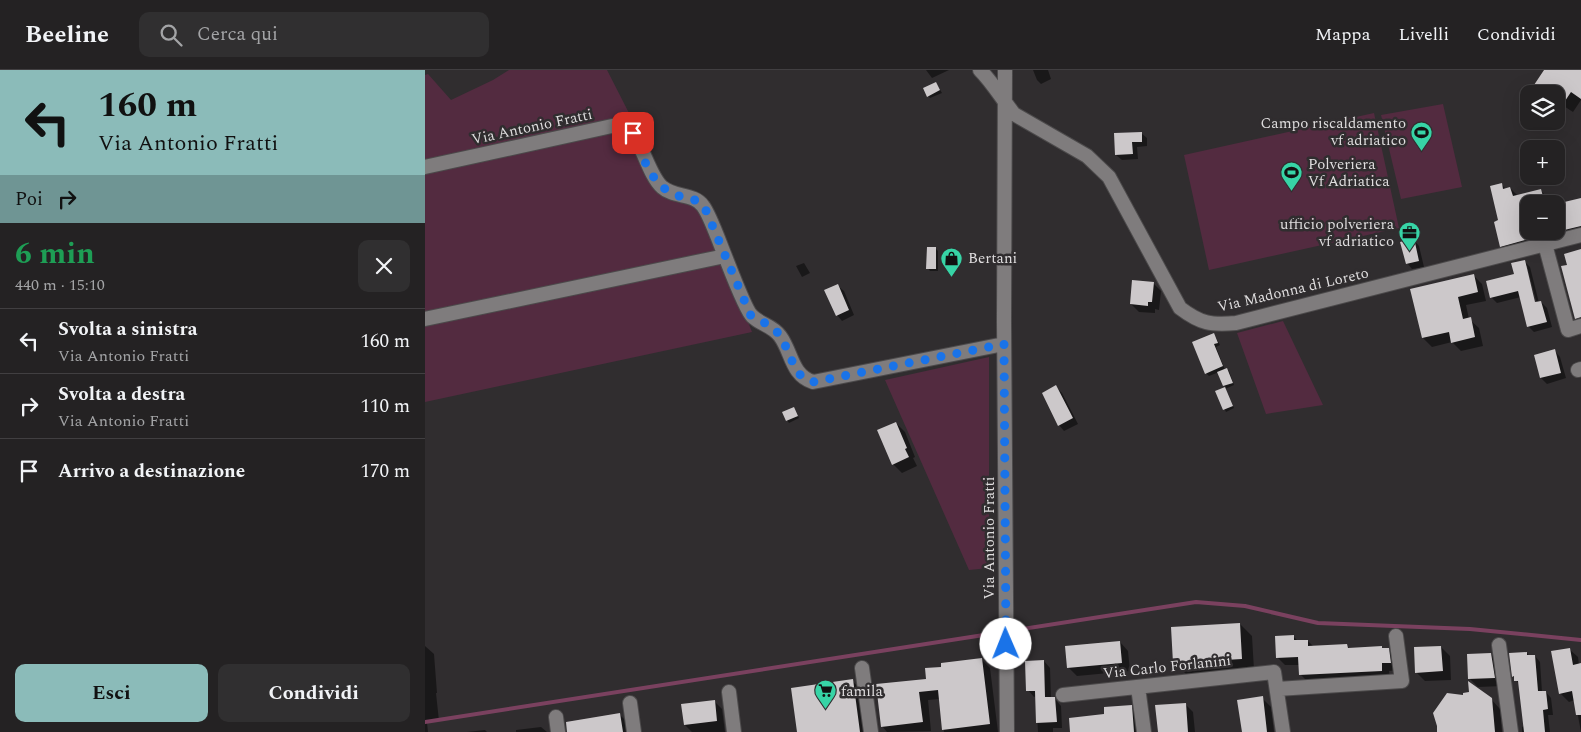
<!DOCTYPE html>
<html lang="it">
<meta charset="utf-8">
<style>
:root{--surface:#242223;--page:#302f30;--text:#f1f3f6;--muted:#a3a4a6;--line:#413f41;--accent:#8bbbb9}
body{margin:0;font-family:Spectral,serif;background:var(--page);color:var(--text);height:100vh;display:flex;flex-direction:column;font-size:19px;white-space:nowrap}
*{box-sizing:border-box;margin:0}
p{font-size:16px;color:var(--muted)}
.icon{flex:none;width:28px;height:28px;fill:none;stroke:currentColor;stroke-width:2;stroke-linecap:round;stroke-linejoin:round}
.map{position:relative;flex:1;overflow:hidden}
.panel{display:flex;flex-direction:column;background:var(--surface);width:425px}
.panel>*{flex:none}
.banner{background:#8bbbb9;color:#111;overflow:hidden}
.buttons{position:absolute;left:1095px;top:15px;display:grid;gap:10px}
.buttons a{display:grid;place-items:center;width:45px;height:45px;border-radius:10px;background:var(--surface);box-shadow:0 5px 20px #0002,0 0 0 1px var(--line);font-size:25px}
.pin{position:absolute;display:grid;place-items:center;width:42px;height:42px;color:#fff;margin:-21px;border-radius:10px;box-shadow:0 2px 8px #0006}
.me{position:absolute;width:55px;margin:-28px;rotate:359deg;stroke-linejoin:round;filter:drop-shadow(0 0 4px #0008)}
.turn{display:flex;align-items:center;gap:18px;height:105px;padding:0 15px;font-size:22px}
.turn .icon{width:65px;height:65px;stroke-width:2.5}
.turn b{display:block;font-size:35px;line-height:42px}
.then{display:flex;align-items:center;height:48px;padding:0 15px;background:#0003;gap:10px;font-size:19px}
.round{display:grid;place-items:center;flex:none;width:52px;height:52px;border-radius:10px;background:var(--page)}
.head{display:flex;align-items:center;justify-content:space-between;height:85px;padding:0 15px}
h1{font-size:30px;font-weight:700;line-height:38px;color:#1e9e55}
.cta{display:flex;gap:10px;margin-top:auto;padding:10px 15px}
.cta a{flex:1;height:58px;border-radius:10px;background:var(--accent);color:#111;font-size:20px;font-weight:700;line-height:58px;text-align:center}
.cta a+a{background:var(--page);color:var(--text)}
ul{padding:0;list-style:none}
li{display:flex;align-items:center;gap:15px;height:65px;padding:0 15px;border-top:1px solid var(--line)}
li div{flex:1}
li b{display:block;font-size:19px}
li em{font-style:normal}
header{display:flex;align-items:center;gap:30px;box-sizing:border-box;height:70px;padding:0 25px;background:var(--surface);border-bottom:1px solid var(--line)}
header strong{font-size:24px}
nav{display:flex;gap:28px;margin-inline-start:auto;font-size:18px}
.search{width:350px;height:45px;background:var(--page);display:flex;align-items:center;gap:12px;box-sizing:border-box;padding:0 18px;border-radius:10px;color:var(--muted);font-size:19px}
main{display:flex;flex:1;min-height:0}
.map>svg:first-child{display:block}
.green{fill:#532b40}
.shadow{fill:#0007;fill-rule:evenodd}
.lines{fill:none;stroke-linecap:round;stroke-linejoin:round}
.stream{stroke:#7a415f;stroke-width:4}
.building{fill:#ccc8ca}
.minor-casing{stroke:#4c4a4b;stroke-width:16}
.minor{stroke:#7f7c7d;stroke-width:14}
.route{stroke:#1a73e8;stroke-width:9;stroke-dasharray:0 16.2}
.labels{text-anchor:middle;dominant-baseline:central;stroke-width:5;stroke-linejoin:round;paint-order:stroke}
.poi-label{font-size:15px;fill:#dfddde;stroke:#302d2f;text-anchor:start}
.street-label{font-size:15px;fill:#dfddde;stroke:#302d2f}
</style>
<header>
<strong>Beeline</strong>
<div class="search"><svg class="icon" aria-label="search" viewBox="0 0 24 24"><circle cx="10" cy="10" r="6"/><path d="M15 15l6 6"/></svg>Cerca qui</div>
<nav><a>Mappa</a><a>Livelli</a><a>Condividi</a></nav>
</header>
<main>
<section class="panel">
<div class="banner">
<div class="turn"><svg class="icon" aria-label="left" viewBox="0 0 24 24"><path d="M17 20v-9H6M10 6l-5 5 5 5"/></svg><div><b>160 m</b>Via Antonio Fratti</div></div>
<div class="then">Poi<svg class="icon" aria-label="right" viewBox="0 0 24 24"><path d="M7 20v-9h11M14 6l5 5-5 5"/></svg></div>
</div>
<div class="head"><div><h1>6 min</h1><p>440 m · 15:10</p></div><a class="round"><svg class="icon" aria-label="close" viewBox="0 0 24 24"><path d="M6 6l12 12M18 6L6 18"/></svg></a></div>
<ul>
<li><svg class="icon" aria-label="left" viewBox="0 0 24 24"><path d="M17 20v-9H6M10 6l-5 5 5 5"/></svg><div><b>Svolta a sinistra</b><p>Via Antonio Fratti</p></div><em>160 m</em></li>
<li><svg class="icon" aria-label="right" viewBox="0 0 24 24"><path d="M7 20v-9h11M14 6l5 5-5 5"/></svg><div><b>Svolta a destra</b><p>Via Antonio Fratti</p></div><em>110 m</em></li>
<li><svg class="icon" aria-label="arrive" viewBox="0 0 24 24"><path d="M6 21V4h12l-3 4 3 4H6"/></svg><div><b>Arrivo a destinazione</b></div><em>170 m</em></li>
</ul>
<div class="cta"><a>Esci</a><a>Condividi</a></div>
</section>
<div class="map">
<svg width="1156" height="662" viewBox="0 0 1156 662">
<rect width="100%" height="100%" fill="#302d2f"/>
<path class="green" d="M84,0h98l24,47 -206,46v-88l3,-1 23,26 42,-20z
M1018,34l19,83 -61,12 -20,-84z
M949,43l25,115 -190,42 -25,-115z
M198,61c14,15 26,58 42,66 10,5 24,7 35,10l20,45 -295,63v-143z
M298,193l5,8 24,61 -327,70v-77z
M858,251l40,84 -57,9 -29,-81z
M564,287v211l-20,2 -84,-190z"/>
<path class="shadow" d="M501,0h23l-17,8z
M608,0h15l3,9 -10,5 -4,-4z
M1118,0h38v30l-8,12 -17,-11v-7h-12l-8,-9 8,-14z
M511,13l6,10 -12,5 -2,-2z
M716,63l6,5v8l-10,1 1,12 -16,1 -6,-5z
M1077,115l4,4 4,-1 7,7 24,-4 7,7 1,6h-20v27h27l25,-32v36l-73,18 -7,-7 -2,-25z
M989,170l5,6 5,21 -12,2 -5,-6z
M511,179l2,2v20h-8l-2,-3z
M1099,191l6,6 9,36 2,-1 6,6 5,19 -18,5 -6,-6 -7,-29 -24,6 -6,-6 25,-22zM1100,196h2l11,42 -2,1z
M379,193l6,10 -8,4 -6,-11z
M1048,205l9,9 4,17 -20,4 3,14 10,9 4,18 -22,5 -9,-9 -20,5 -9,-9z
M728,213l8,8 -2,19 -4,-1v4l-16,-1 -8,-8z
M413,216l6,5 10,24 -12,6 -5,-6z
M789,264l6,11 -4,2 9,23 2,-1 2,2 5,14 -9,4 9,19 -8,4 -9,-21 9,-3 -7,-16 -10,4 -3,-3z
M1130,281l5,6 6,21 -19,6 -6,-6 -6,-22z
M631,317l6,6 16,31 -14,7 -5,-6z
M369,339l5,9 -10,5 -2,-3z
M471,353l9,9 10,25 -2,1 4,8 -15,7 -9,-9z
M815,554l12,12 2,34 -68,4 -12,-11z
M868,566l5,5h10l6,6 33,-1 3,3 31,-2 2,2h5l8,8 2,13 -9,1 1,7 -82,4 -8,-8v-9h-15l-8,-8z
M695,572l8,9 2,20 -53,5 -9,-9z
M0,576l9,8 3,39h-1l3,28 -12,2 1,9h-3z
M1016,577l9,9 1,24 -26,1 -9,-9z
M1144,579l9,8 1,8h2v67l-6,-32 -6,2 -9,-9z
M1102,583l3,4 5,-1 5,6 2,30h4l5,6 2,17h-5l2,17h-28v-5l2,-1 -4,-41 -7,-9z
M1066,584l9,9 3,23 -25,1 -9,-9z
M556,589l9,9 8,64h-54l-4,-33 -12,1 3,31 -44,1 -5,-6 45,-46 16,-12z
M619,591l6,7 1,30h3l7,8 1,22h-9v4h-15l-2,-36 -2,1 -6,-7z
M427,611l11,10 5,41h-70z
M837,628l9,9 3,25h-31z
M1066,629l9,10 2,23h-63z
M289,631l8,8 3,23h-33l-7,-7z
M760,634l8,8 2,20h-36z
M706,636l8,8 2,18h-70l35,-16z
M195,645l7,7 1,10h-60z
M116,657l6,5h-31v-2z
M60,660l2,2h-20z"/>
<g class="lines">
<path class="stream" d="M585,561l186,-29 49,4 73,17 152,6 111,11
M0,652l578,-90"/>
</g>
<path class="building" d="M1119,0h37v29l-10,-7 -8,12 -7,-5v-5h-8l-14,-9z
M511,12l4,8 -13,7 -4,-9z
M717,62v10h-10l1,12 -18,1 -1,-22z
M1077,113l1,6 7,-2 3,9 28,-7 4,15h-16v35l-29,8 -6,-25 4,-2 -8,-34z
M1156,128v28l-25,6v-28z
M989,168l5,23 -13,3 -6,-22z
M502,177h9v22h-10z
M1156,179v68l-6,2 -14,-53 6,-1 -3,-11z
M1100,190l10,42 6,-1 6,21 -20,5 -9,-36 -28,7 -4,-17 28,-7 -3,-11z
M1049,204l4,18 -20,5 5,22 8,-2 4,20 -24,6 -2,-11 -27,6 -12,-49z
M707,210l22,2 -2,20h-4v4l-18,-2z
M413,214l11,26 -13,6 -12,-26z
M789,263l4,10 -4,1 9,22 -18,8 -13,-32z
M1130,279l6,24 -21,5 -6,-23z
M802,298l6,15 -10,3 -6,-14z
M631,315l17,33 -15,8 -16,-33z
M800,317l8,19 -10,4 -8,-19z
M369,337l4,9 -12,5 -4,-9z
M471,352l11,26 -2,1 4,8 -17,8 -15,-35z
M815,553l2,36 -69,4 -2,-36z
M869,565v5h14v6l39,-2 1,4 34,-2v2h7l2,15h-9v8l-83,4 -1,-18 -22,1 -1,-22z
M695,571l2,22 -55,5 -2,-22z
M1016,576l2,25 -28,2 -1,-26z
M1145,578l3,17 8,-2v52h-5l-4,-24 -13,3 -8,-43z
M1102,582v3h8l3,36h8l2,18 -5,1 2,22h-21l-6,-51h-4v-5l-2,1 -3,-24z
M1066,583l4,25 -27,1 -1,-25z
M557,588l8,66 -48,6 -4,-40 -19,2 4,30 -42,5 -5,-43 50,-5 -1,-11 16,-1v-4z
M619,590l1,37h10l2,25 -21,1 -1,-32h-9l-1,-30z
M428,609l7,53h-63l-6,-44z
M1043,611l24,17 3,34h-58v-6l-4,-13 14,-20 16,2v-2l6,-1z
M838,626l4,36h-25l-5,-32z
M290,630l2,21 -33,4 -3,-21z
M761,633l2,29h-30l-3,-27z
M707,635l2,27h-64l-1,-14 35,-4v-7z
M195,643l3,19h-56l-1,-10z"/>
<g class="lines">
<defs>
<path id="minor" d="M555,0c13,13 22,29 34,44l73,42 22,21 71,131c21,16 31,17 56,15l345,-88
M580,0l-1,252 3,410
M0,97l187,-41c4,0 8,0 12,1 16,4 23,47 38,60 12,11 32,6 41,19 7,9 17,38 22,50
M1120,174l23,86 13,-4
M0,249l300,-63c4,10 21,55 27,60 9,9 20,9 28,20 12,16 11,39 33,46l191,-38
M1153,300l3,-1
M1074,575l12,87
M437,598l9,64
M713,617l6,45
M852,619l125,-8 -6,-45
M304,622l5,40
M638,625l211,-23 9,60
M205,633l4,29
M131,647l2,15"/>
</defs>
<use href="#minor" class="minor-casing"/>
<use href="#minor" class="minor"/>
</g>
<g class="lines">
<path class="route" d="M208,63c9,21 17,50 39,60 13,7 19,2 32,13l47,110 22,11 9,11 14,32 8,9 9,3 191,-38 2,300"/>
</g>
<defs>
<symbol id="stadium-pin" viewBox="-11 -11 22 30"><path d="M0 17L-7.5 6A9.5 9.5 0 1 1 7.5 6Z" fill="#37d4a6" stroke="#302d2f"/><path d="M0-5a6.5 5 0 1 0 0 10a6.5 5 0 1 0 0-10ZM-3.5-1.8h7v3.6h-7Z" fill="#111"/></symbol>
<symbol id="office-pin" viewBox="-11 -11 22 30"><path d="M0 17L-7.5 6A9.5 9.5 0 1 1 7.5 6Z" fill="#37d4a6" stroke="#302d2f"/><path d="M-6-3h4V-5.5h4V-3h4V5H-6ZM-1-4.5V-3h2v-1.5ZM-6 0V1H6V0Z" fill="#111"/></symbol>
<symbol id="shop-pin" viewBox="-11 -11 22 30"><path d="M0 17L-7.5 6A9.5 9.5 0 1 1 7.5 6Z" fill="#37d4a6" stroke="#302d2f"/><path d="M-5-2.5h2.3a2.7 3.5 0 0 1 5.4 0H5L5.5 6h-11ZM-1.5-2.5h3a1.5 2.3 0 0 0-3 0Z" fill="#111"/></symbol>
<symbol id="supermarket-pin" viewBox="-11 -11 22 30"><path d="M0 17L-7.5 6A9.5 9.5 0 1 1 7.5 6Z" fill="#37d4a6" stroke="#302d2f"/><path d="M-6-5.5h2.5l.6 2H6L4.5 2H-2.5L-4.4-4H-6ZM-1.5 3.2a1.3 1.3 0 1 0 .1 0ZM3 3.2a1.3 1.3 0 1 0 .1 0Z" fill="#111"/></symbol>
</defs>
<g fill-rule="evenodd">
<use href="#stadium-pin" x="984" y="50" width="25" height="34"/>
<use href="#stadium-pin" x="854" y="90" width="25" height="34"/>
<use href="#office-pin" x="972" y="150" width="25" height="34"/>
<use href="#shop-pin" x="514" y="176" width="25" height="34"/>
<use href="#supermarket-pin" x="388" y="608" width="25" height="34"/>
</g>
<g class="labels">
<g class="poi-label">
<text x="981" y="53" text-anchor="end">Campo riscaldamento<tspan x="981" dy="17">vf adriatico</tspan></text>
<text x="883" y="94">Polveriera<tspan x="883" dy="17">Vf Adriatica</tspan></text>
<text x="969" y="154" text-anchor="end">ufficio polveriera<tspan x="969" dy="17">vf adriatico</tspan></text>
<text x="543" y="188">Bertani</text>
<text x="416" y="621">famila</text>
</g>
<g class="street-label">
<text transform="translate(107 57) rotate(-12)">Via Antonio Fratti</text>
<text transform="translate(868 220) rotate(-13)">Via Madonna di Loreto</text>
<text transform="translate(564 468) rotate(-90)">Via Antonio Fratti</text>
<text transform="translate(742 597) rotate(-6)">Via Carlo Forlanini</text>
</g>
</g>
</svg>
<div class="buttons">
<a><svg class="icon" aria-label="layers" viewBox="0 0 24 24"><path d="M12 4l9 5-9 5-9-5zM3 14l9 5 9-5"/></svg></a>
<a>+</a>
<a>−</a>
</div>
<div class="pin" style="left:208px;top:63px;background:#d93025"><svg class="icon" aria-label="arrive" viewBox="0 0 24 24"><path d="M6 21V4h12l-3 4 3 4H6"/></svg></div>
<svg class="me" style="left:581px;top:574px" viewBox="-20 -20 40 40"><circle r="19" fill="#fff"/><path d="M0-13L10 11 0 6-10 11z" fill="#1a73e8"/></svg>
</div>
</main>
